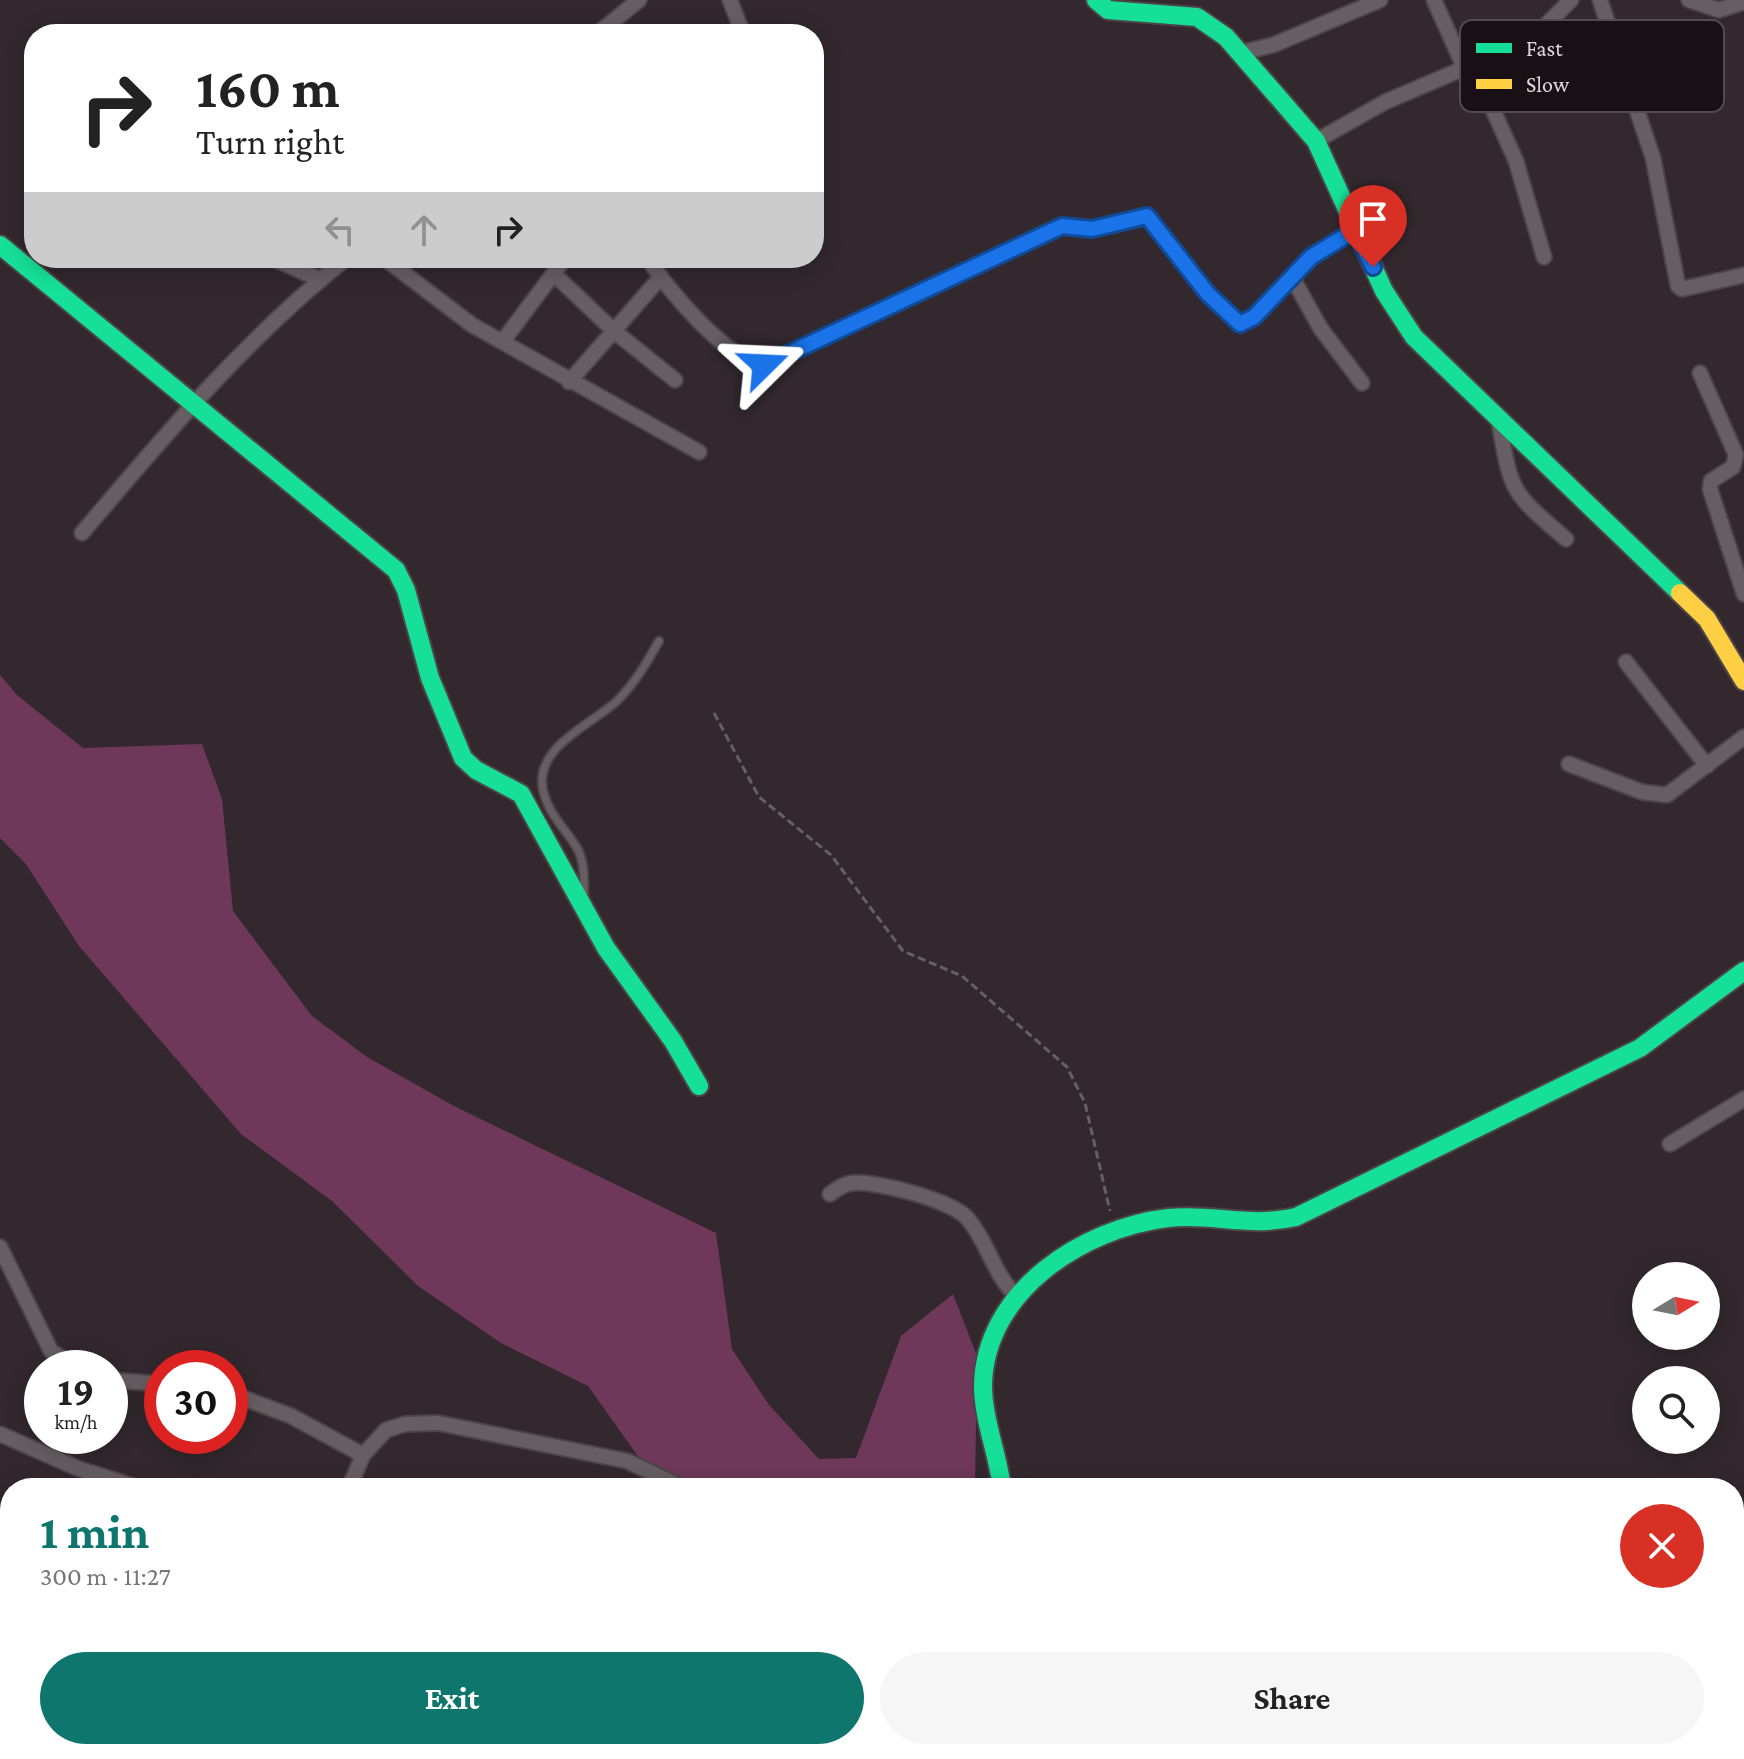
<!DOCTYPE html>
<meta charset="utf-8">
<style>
:root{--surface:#fff;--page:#f6f6f6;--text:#222;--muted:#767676;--accent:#0f766e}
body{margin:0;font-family:"Crimson Pro",serif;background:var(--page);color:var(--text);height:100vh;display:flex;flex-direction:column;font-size:30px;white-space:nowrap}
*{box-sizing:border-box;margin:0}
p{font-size:26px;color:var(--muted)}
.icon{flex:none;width:44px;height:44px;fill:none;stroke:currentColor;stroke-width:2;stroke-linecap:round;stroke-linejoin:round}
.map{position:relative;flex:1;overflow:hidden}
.details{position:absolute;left:0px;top:1478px;width:1744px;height:282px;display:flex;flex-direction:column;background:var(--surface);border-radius:32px 32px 0 0;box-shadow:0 4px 20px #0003}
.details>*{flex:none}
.top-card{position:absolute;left:24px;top:24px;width:800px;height:244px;border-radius:32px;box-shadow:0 4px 20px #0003;background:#fff;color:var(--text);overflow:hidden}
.needle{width:52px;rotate:80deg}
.tools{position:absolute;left:1632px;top:1262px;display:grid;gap:16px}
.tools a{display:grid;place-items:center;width:88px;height:88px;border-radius:50%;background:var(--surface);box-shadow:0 4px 20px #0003;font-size:40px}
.speed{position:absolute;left:24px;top:1350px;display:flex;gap:16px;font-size:40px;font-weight:700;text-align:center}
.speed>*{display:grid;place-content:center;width:104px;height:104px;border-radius:50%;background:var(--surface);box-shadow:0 4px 20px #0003;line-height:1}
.speed small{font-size:20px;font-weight:400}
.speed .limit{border:12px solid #d22;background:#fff;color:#111}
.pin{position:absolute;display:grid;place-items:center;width:68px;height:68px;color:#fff;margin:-82px -34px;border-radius:50% 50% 50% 0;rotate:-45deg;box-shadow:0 0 8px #0007}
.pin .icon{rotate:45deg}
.me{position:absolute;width:88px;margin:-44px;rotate:69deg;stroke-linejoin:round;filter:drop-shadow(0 0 6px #0008)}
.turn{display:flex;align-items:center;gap:28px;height:168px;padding:0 40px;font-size:36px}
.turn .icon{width:104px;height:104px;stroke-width:2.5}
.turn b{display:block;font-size:56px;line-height:68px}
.lanes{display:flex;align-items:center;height:76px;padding:0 40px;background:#0003;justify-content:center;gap:40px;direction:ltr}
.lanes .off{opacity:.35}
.round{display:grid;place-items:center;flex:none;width:84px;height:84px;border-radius:42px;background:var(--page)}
.headline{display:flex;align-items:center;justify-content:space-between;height:136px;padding:0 40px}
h1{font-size:48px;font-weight:700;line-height:60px;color:var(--accent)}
.primary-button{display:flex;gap:16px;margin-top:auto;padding:16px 40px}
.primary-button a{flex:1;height:92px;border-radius:48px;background:var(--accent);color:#fff;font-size:32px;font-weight:700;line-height:92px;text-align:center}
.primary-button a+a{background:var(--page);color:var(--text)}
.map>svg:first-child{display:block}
.green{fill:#6f385a}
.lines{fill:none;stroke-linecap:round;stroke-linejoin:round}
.lane-casing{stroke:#4d4449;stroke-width:11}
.street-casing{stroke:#4d4449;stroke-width:18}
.fast-casing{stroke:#4d4449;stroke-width:22}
.slow-casing{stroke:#4d4449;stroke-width:22}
.path{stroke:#665f63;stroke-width:3;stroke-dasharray:8 4;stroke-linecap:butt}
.lane{stroke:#675e63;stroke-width:7}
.street{stroke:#675e63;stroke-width:14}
.fast{stroke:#16e098;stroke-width:18}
.slow{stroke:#ffcf43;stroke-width:18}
.route-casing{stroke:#114b97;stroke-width:20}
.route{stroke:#1a73e8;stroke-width:14}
.key{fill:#181015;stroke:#544b50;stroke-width:2}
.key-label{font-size:22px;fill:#e1d4db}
</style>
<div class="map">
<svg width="1744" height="1759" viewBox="0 0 1744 1759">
<rect width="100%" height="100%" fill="#32282e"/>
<path class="green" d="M0,675l17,20 66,53 119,-4 20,55 11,112 79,105 55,41 87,49 262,127 16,116 37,56 50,54 37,-1 45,-122 52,-42 24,62 -2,132h-323l-7,-22 -57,-80 -87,-43 -83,-57 -86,-85 -91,-67 -162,-188 -53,-82 -26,-26z"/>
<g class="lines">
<defs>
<path id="lane" d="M584,896c0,-16 1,-34 -7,-48 -12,-20 -29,-34 -34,-58 -9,-43 48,-65 74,-89 18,-18 29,-37 42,-60"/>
<path id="street" d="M730,0l13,34
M1434,0l30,67
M1600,0l53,158 25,128 4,3 62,-14
M1689,0l30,10 25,-8
M597,34l42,-34
M1240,53l33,-8 107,-45
M1472,63l44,98 28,96
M1316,141l69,-39 131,-56 20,-11 35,-35
M272,258l49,22
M384,258l88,67 227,127
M648,258c18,31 80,103 116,107l298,-139 30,3 55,-13 61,78 32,30 14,-7 57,-60 44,-27
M554,274l60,57 61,49
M1293,279l28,50 41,54
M503,341l62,-83
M1700,373l36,82 -3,12 -22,14 -1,8 34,105
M569,382l91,-104
M1499,421c12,72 12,71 67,118
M82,533c83,-98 164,-195 265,-275
M1626,662l81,104
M1569,764l73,28 25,3 77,-58
M1670,1144l74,-45
M830,1194c7,-5 13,-10 22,-11 23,-3 102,18 116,36 21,25 24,53 49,78
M0,1247l51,104 26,17
M110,1380l52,4
M230,1393l61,23 72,39
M0,1434l77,34 62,20
M349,1488l14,-33 23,-25 19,-6 33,-1 189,38 57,27
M78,1750l3,9"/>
<path id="fast" d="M1096,0l12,10 89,7 29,20 90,104 68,150 30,46 266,256
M0,245l396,325 10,20 24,88 33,80 13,12 45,24 85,154 67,93 26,45
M1002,1488c-4,-34 -19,-68 -19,-103 2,-94 100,-157 185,-167 44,-5 80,10 128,-1l344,-169 104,-77"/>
<path id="slow" d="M1680,593l27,26 37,62"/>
</defs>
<use href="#lane" class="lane-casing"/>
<use href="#street" class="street-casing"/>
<use href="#fast" class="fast-casing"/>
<use href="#slow" class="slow-casing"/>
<path class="path" d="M714,713l45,84 72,58 72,96 59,25 105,91 18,36 25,108"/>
<use href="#lane" class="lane"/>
<use href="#street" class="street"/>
<use href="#fast" class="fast"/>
<use href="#slow" class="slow"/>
</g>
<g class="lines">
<defs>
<path id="route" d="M764,365l298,-139 30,3 55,-13 61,78 32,30 14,-7 57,-60 44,-27 18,37"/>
</defs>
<use href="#route" class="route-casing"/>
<use href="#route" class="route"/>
</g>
<rect x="1460" y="20" width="264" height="92" rx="12" class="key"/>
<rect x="1476" y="43" width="36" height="10" fill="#16e098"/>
<rect x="1476" y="79" width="36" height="10" fill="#ffcf43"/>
<g class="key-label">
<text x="1526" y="56">Fast</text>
<text x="1526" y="92">Slow</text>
</g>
</svg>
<div class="tools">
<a><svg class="needle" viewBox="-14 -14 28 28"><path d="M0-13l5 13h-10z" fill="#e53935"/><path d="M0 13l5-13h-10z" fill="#767676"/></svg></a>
<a><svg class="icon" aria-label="search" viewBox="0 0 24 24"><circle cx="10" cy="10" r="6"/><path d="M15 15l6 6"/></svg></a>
</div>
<div class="speed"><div>19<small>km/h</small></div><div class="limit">30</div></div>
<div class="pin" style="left:1373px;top:267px;background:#d93025"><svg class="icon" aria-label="arrive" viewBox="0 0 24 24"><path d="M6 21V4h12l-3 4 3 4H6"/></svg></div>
<svg class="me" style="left:764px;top:365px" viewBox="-20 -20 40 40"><path d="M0-17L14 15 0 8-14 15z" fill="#1a73e8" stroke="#fff" stroke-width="4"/></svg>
<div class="top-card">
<div class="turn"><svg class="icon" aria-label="right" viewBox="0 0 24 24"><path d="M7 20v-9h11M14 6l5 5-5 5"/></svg><div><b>160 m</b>Turn right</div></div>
<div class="lanes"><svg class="icon off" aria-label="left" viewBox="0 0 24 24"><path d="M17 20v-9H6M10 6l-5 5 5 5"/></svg><svg class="icon off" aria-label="ahead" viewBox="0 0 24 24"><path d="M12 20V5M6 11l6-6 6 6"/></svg><svg class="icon" aria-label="right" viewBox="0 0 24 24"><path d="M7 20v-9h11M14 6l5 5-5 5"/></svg></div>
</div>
<section class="details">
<div class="headline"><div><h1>1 min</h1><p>300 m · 11:27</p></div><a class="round" style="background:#d93025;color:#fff"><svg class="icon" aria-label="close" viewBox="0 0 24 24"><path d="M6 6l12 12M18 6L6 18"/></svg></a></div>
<div class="primary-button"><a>Exit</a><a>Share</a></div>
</section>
</div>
